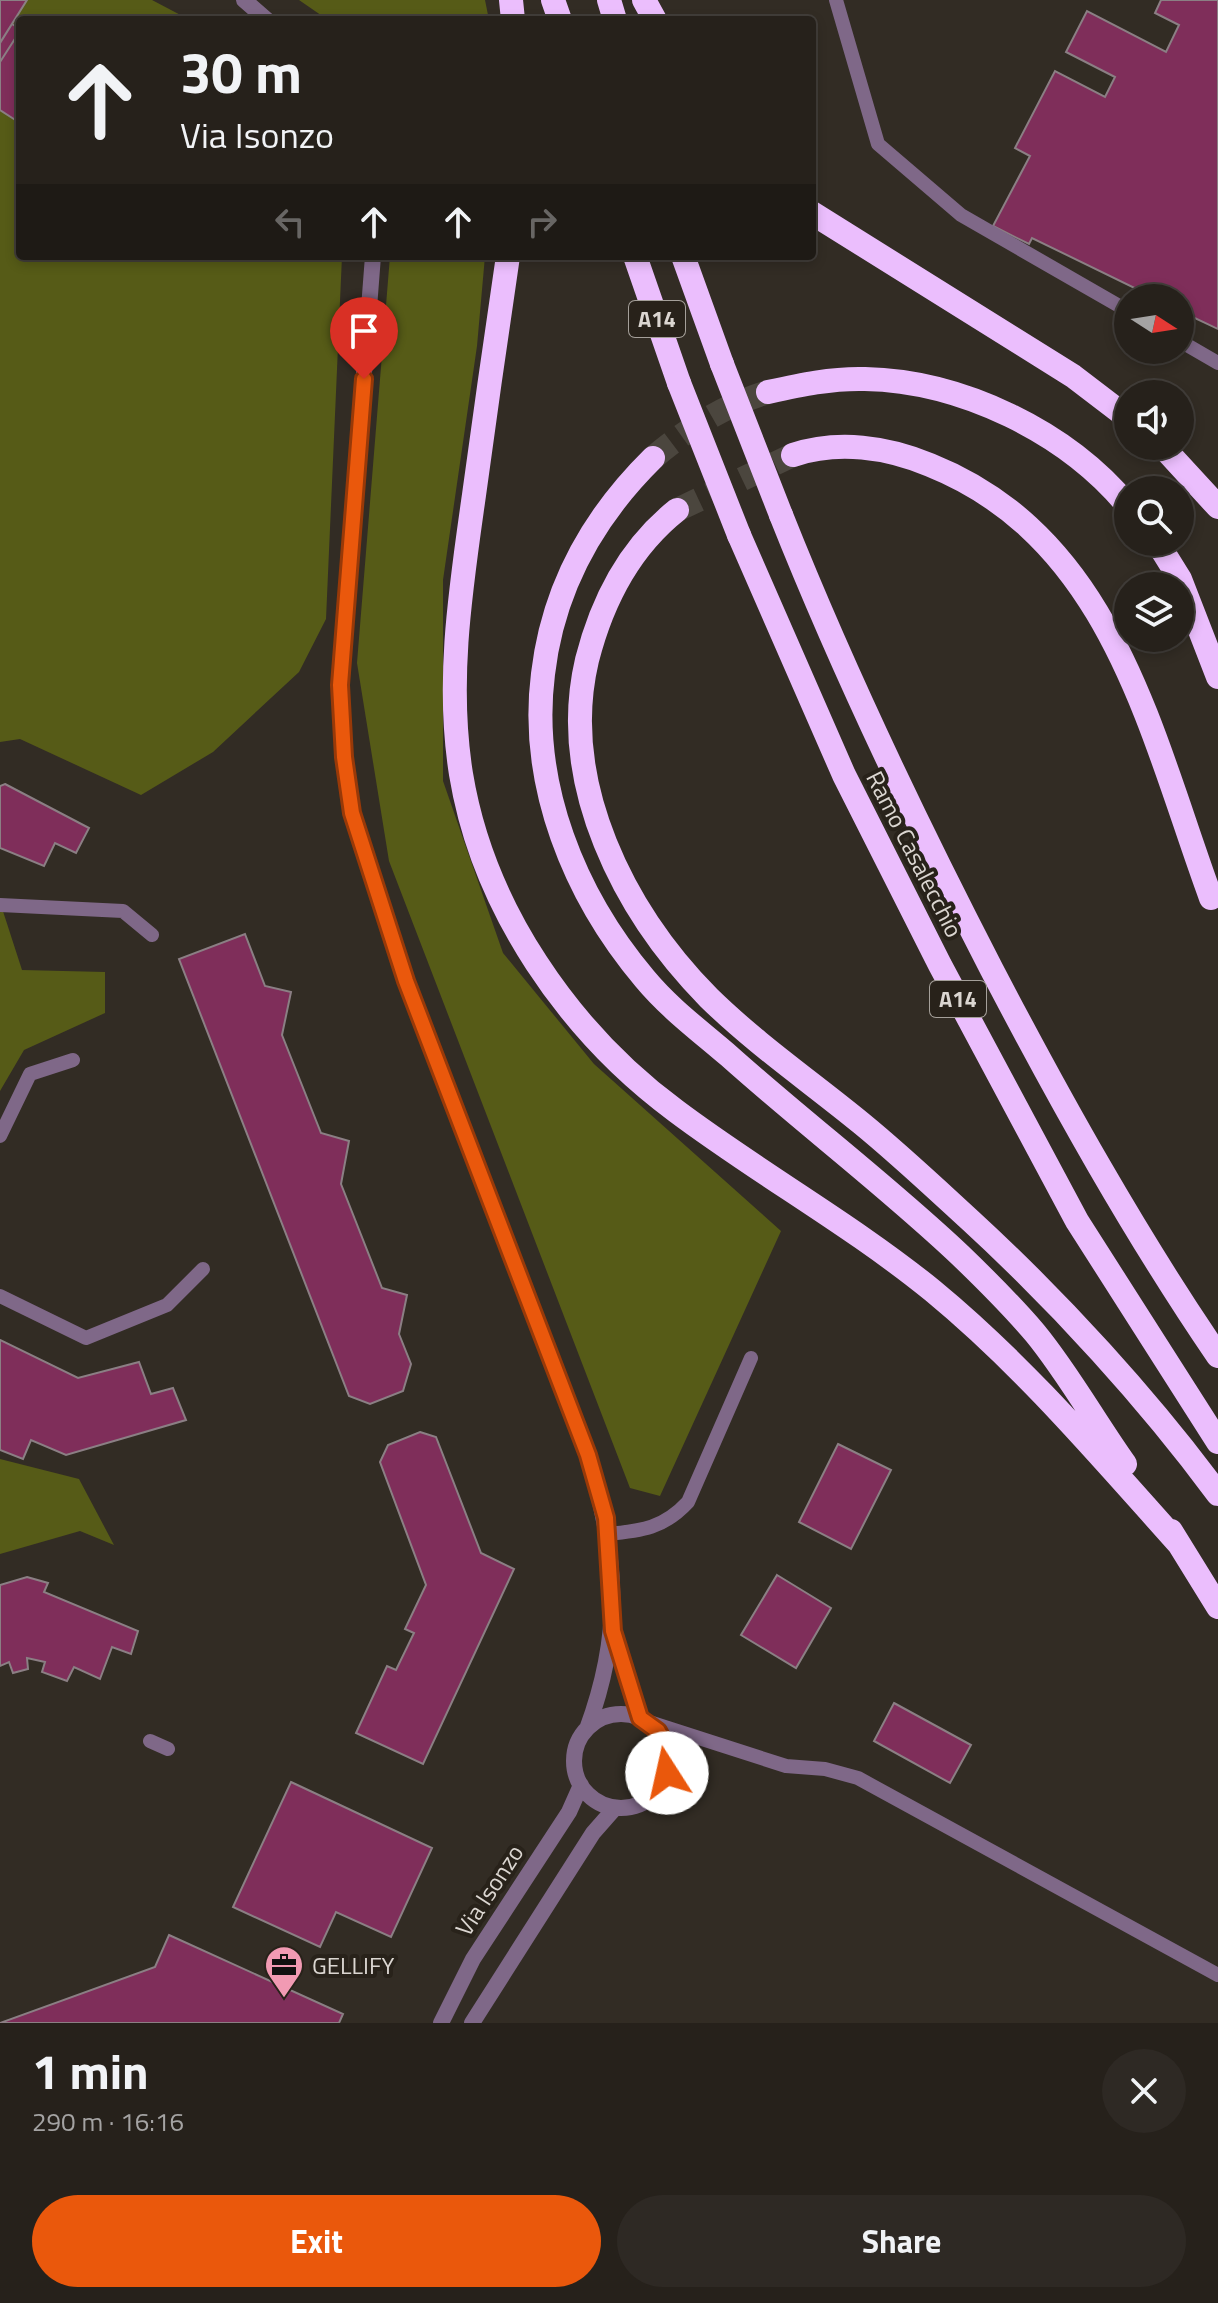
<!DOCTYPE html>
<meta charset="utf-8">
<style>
:root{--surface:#26211b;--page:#2e2924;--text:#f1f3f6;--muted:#a4a3a3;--line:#423e3a;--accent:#ea580c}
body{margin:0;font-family:"Titillium Web",sans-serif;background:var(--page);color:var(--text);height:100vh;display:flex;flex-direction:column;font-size:30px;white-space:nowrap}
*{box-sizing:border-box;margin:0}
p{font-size:26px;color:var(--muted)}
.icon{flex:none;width:44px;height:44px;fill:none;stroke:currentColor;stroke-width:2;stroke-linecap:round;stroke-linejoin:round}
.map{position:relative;height:2023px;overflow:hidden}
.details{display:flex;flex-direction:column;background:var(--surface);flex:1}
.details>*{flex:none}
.banner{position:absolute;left:16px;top:16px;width:800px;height:244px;border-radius:8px;box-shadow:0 4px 12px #0003,0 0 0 2px var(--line);background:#26211b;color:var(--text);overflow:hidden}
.needle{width:52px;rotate:102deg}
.buttons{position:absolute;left:1114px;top:284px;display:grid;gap:16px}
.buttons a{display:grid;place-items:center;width:80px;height:80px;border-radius:50%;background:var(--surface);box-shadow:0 4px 12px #0003,0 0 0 2px var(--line);font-size:40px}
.pin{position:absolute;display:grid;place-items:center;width:68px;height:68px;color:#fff;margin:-82px -34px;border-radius:50% 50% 50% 0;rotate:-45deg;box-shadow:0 0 8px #0007}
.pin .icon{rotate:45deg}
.me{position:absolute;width:88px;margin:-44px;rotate:350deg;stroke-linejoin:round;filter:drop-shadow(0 0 6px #0008)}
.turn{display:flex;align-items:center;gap:28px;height:168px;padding:0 32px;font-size:36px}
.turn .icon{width:104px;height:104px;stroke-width:2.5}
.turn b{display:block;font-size:56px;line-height:68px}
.lanes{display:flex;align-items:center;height:76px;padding:0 32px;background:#0003;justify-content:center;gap:40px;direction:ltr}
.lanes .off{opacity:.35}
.round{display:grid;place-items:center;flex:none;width:84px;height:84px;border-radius:42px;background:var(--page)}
.head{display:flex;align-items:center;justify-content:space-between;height:136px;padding:0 32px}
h1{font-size:48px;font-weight:700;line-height:60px}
.button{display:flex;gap:16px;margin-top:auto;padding:16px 32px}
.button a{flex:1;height:92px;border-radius:48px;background:var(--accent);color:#fff;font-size:32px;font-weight:700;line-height:92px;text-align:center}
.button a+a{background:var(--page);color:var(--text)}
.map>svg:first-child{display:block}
.green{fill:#565b17}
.building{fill:#7f2e5a;stroke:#8b7f84;stroke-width:2}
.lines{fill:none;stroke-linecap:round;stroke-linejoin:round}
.motorway-tunnel{stroke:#4b463e;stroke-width:24;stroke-dasharray:24 12;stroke-linecap:butt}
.service{stroke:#7f6888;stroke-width:14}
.minor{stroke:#7f6888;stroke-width:16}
.motorway{stroke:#ebbefd;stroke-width:24}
.motorway-bridge{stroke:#ebbefd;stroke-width:24}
.route-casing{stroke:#983908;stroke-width:20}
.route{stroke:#ea580c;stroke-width:14}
.labels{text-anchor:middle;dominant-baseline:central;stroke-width:8;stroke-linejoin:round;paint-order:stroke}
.shield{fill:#28221a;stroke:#a5a09a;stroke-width:2}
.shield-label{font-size:22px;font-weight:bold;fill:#dbd6d1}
.street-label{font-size:24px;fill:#dbd6d1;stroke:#28221a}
.poi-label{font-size:24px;fill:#dbd6d1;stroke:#28221a;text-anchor:start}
</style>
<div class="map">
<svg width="1218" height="2023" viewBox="0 0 1218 2023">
<rect width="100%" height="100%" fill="#322c24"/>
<path class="green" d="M0,0h152l38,20h-170v236h322l-16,363 -27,53 -86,80 -72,43 -121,-56 -20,3z
M299,0h186l4,20h-161z
M390,256h95l-8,90 -34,234v201l60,172 91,111 187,167 -121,265 -30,-8 -241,-627 -32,-198z
M0,902l22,68 83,2v41l-81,37 -24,41z
M0,1459l79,20 35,66 -34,-14 -80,23z"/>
<path class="building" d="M0,0h27l-15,24 8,5v94l-20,-13z
M0,0h27l-27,43z
M1161,0h57v329l-38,-18v-13h-25l-123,-60 -3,6 -36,-18 37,-70 -15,-8 40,-77 50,26 10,-20 -49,-25 21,-41 79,41 13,-27 -24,-12z
M20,31v92l-20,-13v-48z
M5,784l84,44 -13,25 -21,-10 -11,23 -44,-18v-62z
M245,934l20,52 26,6 -9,43 39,98 28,8 -8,43 41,104 25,7 -8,39 12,30 -8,27 -33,13 -21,-8 -170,-437z
M0,1340l78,38 61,-16 12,32 22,-6 13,32 -120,35 -35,-15 -8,19 -23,-9z
M420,1432l16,5 45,116 33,16 -91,195 -67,-31 31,-67 9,4 18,-37 -9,-4 21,-44 -46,-123 8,-17z
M838,1444l53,26 -40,79 -52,-27z
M777,1575l54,33 -35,60 -55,-33z
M27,1577l21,6 -4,9 94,39 -7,23 -19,-7 -12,32 -26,-12 -7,14 -25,-9 3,-10 -18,-4 1,11 -15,4 -4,-11 -9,4v-81z
M894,1703l77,42 -21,38 -76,-42z
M291,1782l141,66 -41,89 -55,-25 -16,35 -87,-40z
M169,1935l174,79 -4,9h-339l155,-56z"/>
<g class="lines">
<path class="motorway-tunnel" d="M653,458c34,-29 72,-53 115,-66
M677,510l116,-55"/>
<path class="service" d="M836,0l42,144 83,71 167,96
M1180,341l38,22
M0,905l123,6 29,24
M0,1136l30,-62 43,-14
M0,1296l86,42 81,-33 36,-36
M607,1534c35,-3 57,-6 81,-32l63,-144
M646,1721l140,45 39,3 33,9 360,197
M150,1741l18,8"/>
<path class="minor" d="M244,0l23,20
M373,256l-33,429 4,72 8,56 54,168 182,474c29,101 36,174 -1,274
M614,1632l26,86
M574 1761a47 47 0 1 1 94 0a47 47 0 1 1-94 0Z
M441,2023l32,-64 96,-147 12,-27
M472,2023l121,-190 22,-25"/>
<path class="motorway" d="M511,0l2,20
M553,0l7,20
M609,0l6,20
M644,0l11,20
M812,213l261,163 55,42
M508,256c-12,80 -23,159 -34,239 -13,92 -28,186 -13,279 22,134 108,258 215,337 84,63 176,114 257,180 91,75 167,165 246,253
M635,256l44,127
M683,256l39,108
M768,392c32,-7 64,-14 97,-13 97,2 202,53 263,127
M1162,446l56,61
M793,455c45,-15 94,-8 137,10 182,73 220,267 281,433
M653,458c-61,60 -100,130 -110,216 -14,110 31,221 102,305 24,29 55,52 84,77 76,68 157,129 231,199 26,25 52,51 75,78 33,40 60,89 90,131
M677,510c-48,38 -75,91 -90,150 -29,123 37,252 122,338 47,46 102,84 152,125 38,31 74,65 110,98 88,81 176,177 247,273
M781,515c62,156 134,306 211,455 69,132 142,263 226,386
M739,535l105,240 96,190 137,256 141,221
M1157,542l23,37 38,98
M1171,1531l47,76"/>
<path class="motorway-bridge" d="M722,364l59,151
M679,383l60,152"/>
</g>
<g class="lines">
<defs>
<path id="route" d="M364,379l-24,306 4,72 8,56 54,168 182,474 18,63 7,113 27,87 18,13 7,13 2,29"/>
</defs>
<use href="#route" class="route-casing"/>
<use href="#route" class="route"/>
</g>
<defs>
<symbol id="office-pin" viewBox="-11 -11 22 30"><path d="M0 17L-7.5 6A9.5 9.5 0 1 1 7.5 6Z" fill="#f19ab3" stroke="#28221a"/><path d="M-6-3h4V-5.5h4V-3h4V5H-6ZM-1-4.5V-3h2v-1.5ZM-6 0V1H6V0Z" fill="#111"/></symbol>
</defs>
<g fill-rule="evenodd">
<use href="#office-pin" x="262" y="1943" width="44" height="60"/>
</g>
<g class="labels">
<g class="shield">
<rect x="629" y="301" width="56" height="36" rx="6"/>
<rect x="930" y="981" width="56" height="36" rx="6"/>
</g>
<g class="shield-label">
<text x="657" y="319">A14</text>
<text x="958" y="999">A14</text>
</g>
<g class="street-label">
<text transform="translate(915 854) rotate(63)">Ramo Casalecchio</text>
<text transform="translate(489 1890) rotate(-57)">Via Isonzo</text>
</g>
<g class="poi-label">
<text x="312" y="1965">GELLIFY</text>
</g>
</g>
</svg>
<div class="buttons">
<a><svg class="needle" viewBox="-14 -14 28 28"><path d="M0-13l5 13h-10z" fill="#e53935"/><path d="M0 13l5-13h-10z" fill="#a4a3a3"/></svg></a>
<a><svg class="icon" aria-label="sound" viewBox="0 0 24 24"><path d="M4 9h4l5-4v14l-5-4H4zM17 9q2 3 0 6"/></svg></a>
<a><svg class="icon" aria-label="search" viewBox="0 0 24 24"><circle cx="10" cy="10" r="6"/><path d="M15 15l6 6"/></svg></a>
<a><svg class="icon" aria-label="layers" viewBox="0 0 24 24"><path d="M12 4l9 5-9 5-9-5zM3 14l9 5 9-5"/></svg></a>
</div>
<div class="pin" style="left:364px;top:379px;background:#d93025"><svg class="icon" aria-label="arrive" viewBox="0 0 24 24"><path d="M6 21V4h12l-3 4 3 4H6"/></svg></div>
<svg class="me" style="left:667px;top:1773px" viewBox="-20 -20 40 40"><circle r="19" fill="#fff"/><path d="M0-13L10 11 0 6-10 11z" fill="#ea580c"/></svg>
<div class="banner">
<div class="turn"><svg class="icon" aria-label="ahead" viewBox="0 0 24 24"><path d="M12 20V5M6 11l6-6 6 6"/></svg><div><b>30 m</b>Via Isonzo</div></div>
<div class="lanes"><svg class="icon off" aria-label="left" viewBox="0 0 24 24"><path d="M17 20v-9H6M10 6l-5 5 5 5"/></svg><svg class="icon" aria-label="ahead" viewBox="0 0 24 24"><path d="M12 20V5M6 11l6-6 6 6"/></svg><svg class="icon" aria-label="ahead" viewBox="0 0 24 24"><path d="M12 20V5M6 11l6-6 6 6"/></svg><svg class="icon off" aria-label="right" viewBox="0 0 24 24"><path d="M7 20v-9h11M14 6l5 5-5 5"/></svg></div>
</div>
</div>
<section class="details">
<div class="head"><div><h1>1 min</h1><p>290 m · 16:16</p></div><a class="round"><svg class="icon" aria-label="close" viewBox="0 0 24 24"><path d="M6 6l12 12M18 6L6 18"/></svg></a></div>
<div class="button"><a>Exit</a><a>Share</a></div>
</section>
